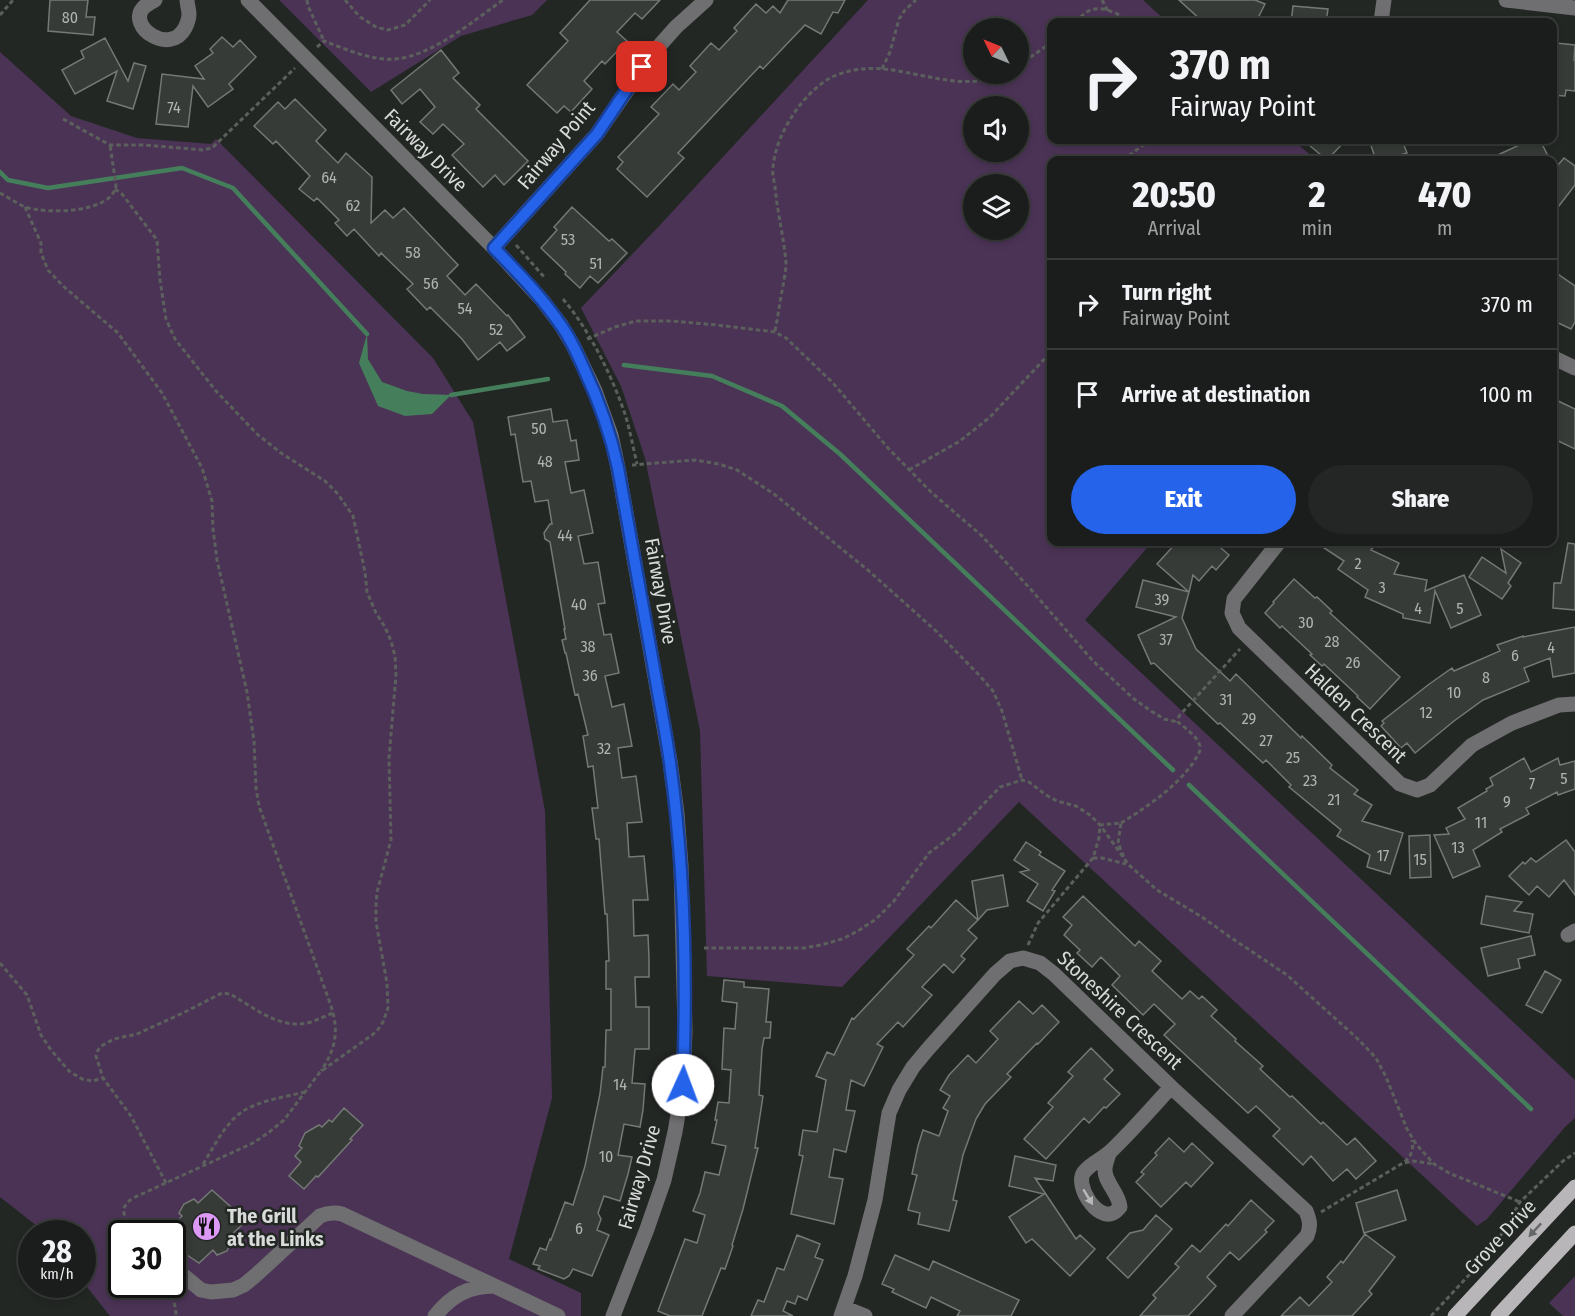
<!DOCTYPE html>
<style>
:root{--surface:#1a1d1b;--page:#232624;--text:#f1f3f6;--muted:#9fa2a3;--line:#383b3a;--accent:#2563eb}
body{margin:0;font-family:"Fira Sans Condensed",sans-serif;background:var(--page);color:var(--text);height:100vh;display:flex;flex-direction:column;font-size:22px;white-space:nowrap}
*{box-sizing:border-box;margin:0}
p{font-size:20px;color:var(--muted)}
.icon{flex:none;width:33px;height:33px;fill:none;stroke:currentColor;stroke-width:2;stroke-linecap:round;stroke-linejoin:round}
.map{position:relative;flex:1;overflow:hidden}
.sheet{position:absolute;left:1047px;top:156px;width:510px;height:390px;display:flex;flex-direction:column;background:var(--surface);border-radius:12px;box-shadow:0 3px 9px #0003,0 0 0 2px var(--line)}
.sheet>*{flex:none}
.guide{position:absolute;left:1047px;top:18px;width:510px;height:126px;border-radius:12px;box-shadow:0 3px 9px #0003,0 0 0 2px var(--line);background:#1a1d1b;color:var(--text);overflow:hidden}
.needle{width:39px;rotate:313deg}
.buttons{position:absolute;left:963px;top:18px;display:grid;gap:12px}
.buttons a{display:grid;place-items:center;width:66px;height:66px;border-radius:50%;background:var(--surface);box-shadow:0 3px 9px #0003,0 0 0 2px var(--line);font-size:30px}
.speed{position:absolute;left:18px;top:1220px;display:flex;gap:12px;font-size:30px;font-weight:700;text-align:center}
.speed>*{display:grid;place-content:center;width:78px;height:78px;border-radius:50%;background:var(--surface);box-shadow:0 3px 9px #0003,0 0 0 2px var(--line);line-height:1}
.speed small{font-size:15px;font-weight:400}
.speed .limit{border:3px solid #111;border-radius:9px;background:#fff;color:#111}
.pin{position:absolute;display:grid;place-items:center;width:51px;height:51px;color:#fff;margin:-26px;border-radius:12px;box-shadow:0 3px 9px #0006}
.me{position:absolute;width:66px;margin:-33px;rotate:2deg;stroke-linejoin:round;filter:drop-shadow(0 0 4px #0008)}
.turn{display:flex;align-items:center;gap:21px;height:126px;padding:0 24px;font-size:27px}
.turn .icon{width:78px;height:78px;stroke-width:2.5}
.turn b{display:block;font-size:42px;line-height:51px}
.eta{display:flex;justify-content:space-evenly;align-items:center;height:102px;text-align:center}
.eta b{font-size:36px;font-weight:800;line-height:42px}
.action{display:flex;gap:12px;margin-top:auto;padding:12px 24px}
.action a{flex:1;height:69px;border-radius:36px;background:var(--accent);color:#fff;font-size:24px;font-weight:800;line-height:69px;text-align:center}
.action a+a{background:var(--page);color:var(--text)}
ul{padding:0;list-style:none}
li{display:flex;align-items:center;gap:18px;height:90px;padding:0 24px;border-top:2px solid var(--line)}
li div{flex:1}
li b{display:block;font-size:22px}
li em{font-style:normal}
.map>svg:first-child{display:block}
.green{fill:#4b3355;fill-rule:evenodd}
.water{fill:#457e5b}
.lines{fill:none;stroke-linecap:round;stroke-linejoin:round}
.stream{stroke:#457e5b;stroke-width:4.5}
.building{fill:#363b37;stroke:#747975;stroke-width:1.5}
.path{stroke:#5c605d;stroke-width:3;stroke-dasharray:4.5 3;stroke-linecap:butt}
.minor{stroke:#6f6e70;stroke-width:15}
.major{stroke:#b9b6ba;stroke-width:15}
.oneway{fill:#b8baba}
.oneway2{fill:#666768}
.route-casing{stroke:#184099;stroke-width:15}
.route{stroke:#2563eb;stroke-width:10}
.labels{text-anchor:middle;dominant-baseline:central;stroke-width:5;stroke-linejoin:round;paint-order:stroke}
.number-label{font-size:16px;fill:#b0b3b0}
.street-label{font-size:20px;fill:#d8dbd9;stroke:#232724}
.poi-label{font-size:20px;font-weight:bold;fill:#d8dbd9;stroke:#232724;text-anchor:start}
</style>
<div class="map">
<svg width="1575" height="1316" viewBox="0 0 1575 1316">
<rect width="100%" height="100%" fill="#232724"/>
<path class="green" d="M279,0h268l-15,15 -71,21 -90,56z
M868,0h275l24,22h-115v118h241l23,20h-264v382h100l-67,78 490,460v38l-10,9 -78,92 -10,7 -458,-424 -177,185 -135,-11 -7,-245 -55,-273 -24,-72 -40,-78 80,-84zM1018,28v46h-44v-46zM1018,106v46h-44v-46zM1018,184v46h-44v-46z
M0,52l71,64 66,22 74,6 5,-5 217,219 40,64 72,389 7,287 -43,161 72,34v23h-471l-27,-34 -1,-49h-40l-5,-7 -37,-29zM122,1233h50v51h-50z
M1575,1276v40h-12l-14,-13z"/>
<path class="water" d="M367,334l1,25 14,23 25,9 16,3 28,1 -19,19 -27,2 -27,-10 -19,-43z"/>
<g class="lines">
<path class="stream" d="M0,172l8,8 40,8 134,-20 51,20 134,146
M624,365l88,11 70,30 58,48 333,316
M451,395l97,-16
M1189,785l342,324"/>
</g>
<path class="building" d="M50,0h38l-2,17h9l-2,18 -45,-4z
M590,0h70l-18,19 -7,-6 -18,19 10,9 -22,23 -3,-3 -18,20 8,8 -21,23 -7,-6 -7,7 -30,-28 41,-44 -8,-8z
M788,0h57l-7,13 -5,-1 -12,22 -16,-9 -42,44 -3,-3 -82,87 6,5 -37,39 -30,-28 6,-7 -5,-5 41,-43 -8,-7 22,-23 6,6 17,-18 -6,-6 21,-23 8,7 18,-19 -3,-3 22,-24 10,9 7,-7 7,7z
M1179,0h76l10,4 -9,18h-53z
M1293,6l35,3 -2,13h-35z
M222,37l11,10 7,-7 16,17 -27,27 4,5 -25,18 -15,-21 -5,41 -32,-3 6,-50 42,5 -9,-13 18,-13 -3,-4z
M105,38l23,43 6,-18 12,3 -13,43 -26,-8 10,-30 -42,23 -13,-24 22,-12 -3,-7z
M1556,43l19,2 -1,15h1v31l-9,-1 -1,6 -13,-1v-22z
M441,50l18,23 -6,5 27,27 -4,4 52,52 -24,24 -9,-10 -12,12 -31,-32 12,-11 -21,-20 -10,10 -13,-12 15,-15 -15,-18 -18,15 -11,-14z
M295,99l31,31 -10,11 22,22 8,-10 26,24 -1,46 14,-13 8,8 11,-10 54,57 -11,11 18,19 11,-11 31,32 1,-1 17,22 -18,14 -7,-9 -22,18 -16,-21 -32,-32 -3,3 -20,-21 6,-5 -32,-31 -2,3 -25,-27 -7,7 -12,-13 4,-3 -22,-22 -3,3 -15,-12 11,-13 -34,-35 -3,3 -19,-18 24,-24 7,7z
M1303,140h43l-19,20z
M1369,140h33l5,13 -24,7h-7z
M1530,140h10l10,20h-63z
M1564,158l11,8v19l-23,30v-43z
M572,207l37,34 3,-2 15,14 -29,30 -8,-7 -10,12 -15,-14 1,-2 -25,-24 16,-18 -3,-3z
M1552,270l23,16v36l-4,7 -19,-9z
M1552,398l23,11v40l-23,-11z
M551,409l2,13 14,-2 4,21 5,-1 3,20 -14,2 6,31 13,-3 9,43 -15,3 6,28 14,-2 7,41 -7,1 6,31 7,-1 8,39 -14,3 7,31 12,-3 8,42 -14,2 4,30 14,-2 6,46 -15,1 2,34 15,-1 4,44h-15l1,36 14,-1 1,23v19h-14l1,30h13v42h-14l-3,34 13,1 -2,26 -3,17 -16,-3 -6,31 14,2 -4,17 -8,27 -16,-5 -6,17 3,6 -4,11 12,5 -17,41 -19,-7 -4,7 -5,3 -26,-10 2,-3 -7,-2 7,-16 6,2 4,-11 1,1 14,-38 8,3 12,-39 15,-72 3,-27h2l1,-37h5v-41h-5v-28h3l-2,-47h-2l-6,-75h-3l-4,-31h6l-5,-42 -5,1 -5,-31 5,-1 -10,-41 -3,1 -9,-42h-1l-3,-13 4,-1 -2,-10h1l-15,-87 -5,-3 -1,-6 6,-9h2l-4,-24 -13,2 -4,-21 -8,1 -8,-48 -4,1 -3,-18z
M1177,542h37l15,13 -13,15 -4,-4 -13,15 -6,-6 -4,17 -32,-28z
M1315,542h62l-6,8 28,13 -5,11 33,6 -2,11 39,-16 17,40 -30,13 -16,-37 -5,32 -27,-5v-4l-38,-17 3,-7 -30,-21 6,-8z
M1568,543l7,1v66l-22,-2 1,-25h7z
M1501,549l20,14 -13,20 3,3 -9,13 -33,-22 13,-20 24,16z
M1294,579l21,19 2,-1 15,14 -2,2 70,64 -30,32 -13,-12 1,-1 -34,-32 -2,2 -12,-11 2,-1 -30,-28 -2,2 -15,-15 9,-10 -1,-1z
M1143,580l46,12 -7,26 14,31 34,32 6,-7 65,64 1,-2 30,29 -2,3 28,22 -4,4 18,11 -10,16 41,12 -13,41 -23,-7 3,-12 -33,-19 4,-6 -52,-43 2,-2 -25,-25 -3,3 -43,-40 -2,1 -64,-61 -3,1 -13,-29 38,-18 -40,-10z
M1575,627v46l-22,4 -3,-19 -26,10 5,13 -46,19 -29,21 -39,32 -8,-10 -6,5 -20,-22 3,-3 -2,-2 46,-36 24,-17 2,3 46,-20 -3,-6 26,-9v1z
M1524,758l7,14 27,-14 2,7 15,-4v28l-17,6 -1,-3 -31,16 3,6 -29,15 2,3 -29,18 7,16 -27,12 -19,-43 15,-1 -3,-6 19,-9 -7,-11 29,-17 -1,-2 7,-4 -3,-7z
M1430,835l1,42 -21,1 -1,-42z
M1566,840l9,12v43l-11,-15 -15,17 -12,-11 -8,9 -20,-19 14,-14 2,2 6,-6 5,4z
M1026,842l15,10 -2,3 26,16 -13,19 3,1 -12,20 -16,-10 11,-17 -18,-12 9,-2 -15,-10z
M1003,875l5,31 -21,4 -9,10 -6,-39z
M1083,896l52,50 4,-5 22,20 -9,10 30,28 8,-8 9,8 3,-3 15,14 -6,6 25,23 -1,2 28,25 -3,3 30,28 2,-1 29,28 2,-2 24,23 8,-7 21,23 -20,18 -9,-10 -14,12 -22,-25 -8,9 -30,-29 7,-7 -24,-23 -8,7 -84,-78 11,-11 -21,-20 -11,11 -31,-30 8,-9 -19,-19 -9,10 -15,-14 3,-3 -16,-15 8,-10 -9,-8z
M1486,896l36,6 -8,9 19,3 -4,19 -48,-9z
M956,900l22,20 -10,10 9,8 -16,18 4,3 -12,14 -9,-9 -22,23 10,8 -29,32 -5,-5 -21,22 6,3 -19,39 -13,-6 -5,30 9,1 -9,41 -12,-3 -5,28 14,2 -9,45 -43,-10 12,-58 -4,-1 4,-25 14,2 9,-52 -10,-4 11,-24 7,3 18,-37 2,1 60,-64 -7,-6 22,-23 2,2z
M1531,936l4,19 -17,4 2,9 -32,8 -7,-28z
M1545,971l16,9 -19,33 -16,-8z
M724,980l20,2v5l25,2 -3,33h5l-1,16h-6l-2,11 -3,46 4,1 -8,52h3l-15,61 -11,36 1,1 -8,23 -4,-1 -19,48h-32l-12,-5 27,-72 12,4 8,-28 -12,-4 7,-18 5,-21 14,3 7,-29 -14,-3 5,-23h-2l3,-18 11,1 2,-33 -9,-1 2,-41 11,1 2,-26 -15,-2z
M1019,1001l14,13 9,-9 17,17 -21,22 -1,-1 -30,31 4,3 -26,27 -9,15 -13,36 -10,45 4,1 -8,30 -31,-7 2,-11 -12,-3 9,-35 -5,-1 6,-28 5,-16 16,6 9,-25 -5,-3 7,-12 -10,-6 9,-15 19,-20 8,8 22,-24 -8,-8z
M1091,1048l22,22 -9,9 16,15 -14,14 -2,-1 -15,16 -5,-5 -38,41 -22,-20 29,-32 -5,-4 25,-27 -5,-4z
M344,1108l19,17 -13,14 2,1 -34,37 -2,-1 -12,13 -15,-13 12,-14 -6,-6 7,-8 -3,-2 6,-13 14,-8 3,2 7,-7 3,2z
M1169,1138l15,14 8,-9 21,20 -22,24 -5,-5 -25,25 -25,-25 8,-8 -3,-2 16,-17 -2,-2z
M1015,1156l41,9 -3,16 -18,-3 41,61 4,-4 15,14 -25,27 -38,-37 -6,4 -17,-26 35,-23 -35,-8z
M212,1190l19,17 12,17 -14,13 3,3 -5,11 -10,4 -4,-5 -14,13 -18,-12 -9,-15v-3h-1l-2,-3 13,-14 -3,-3 5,-9 10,-5 4,4z
M1397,1190l9,30 -42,13 -8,-30z
M1251,1200l23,21 -9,9 2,2 -28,28 -9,-8 -23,25 9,9 -10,11 -18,19h-48l16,-18 -3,-3 26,-28 -4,-3 17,-19 8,7 26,-28 2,2z
M1156,1215l16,14 -44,49 -21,-20 23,-25 13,-3z
M1365,1234l30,23 -26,34 3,3 -20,22h-71l19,-19 9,9 23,-24 -5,-5 14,-16 2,2z
M797,1235l23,9 -5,13 8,3 -16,40 -9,-4 -3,8 -8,-3 -4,10 10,5h-42l7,-16 6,2 13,-34 7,2z
M895,1255l34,15 4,-9 86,39 -8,16h-54l3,-5 -29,-14 -5,11 -34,-16 2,-3 -12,-5z"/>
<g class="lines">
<path class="path" d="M307,0l1,6 16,35
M345,0l15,17 16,10 12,3 17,-5 25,-25
M1102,0l6,11
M0,15l13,-15
M1075,22c5,-4 10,-10 16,-12 12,-5 30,5 39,12
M317,47l7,-6c21,8 48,20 71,18 37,-3 78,-38 108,-59
M1018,66l34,-24
M882,69l8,-17 9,-33 6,-9 11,-10
M63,119l47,26h34l59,5 9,-2 83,-80
M1123,160l27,-20
M115,189l7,5 35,46 3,40 6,39 9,20 41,52 41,43 24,19 44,28 13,13 15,22 12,56 2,20 9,21 9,14 6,14 4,15 1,19 -7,83 2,82 -14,52 -1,13v17l11,61 1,25 -5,14 -6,9 -5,4 -52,37 -36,48 -16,13 -15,10 -120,55c-19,13 -5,23 7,35
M0,193c8,4 16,10 25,14 20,7 88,7 91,-22l-6,-40
M25,207l16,36v10l7,17 15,16 55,47 44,60 40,75 10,33 1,28 4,31 30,132 7,49 2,47 3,18 71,197c9,26 7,44 -9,68
M516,245l29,33
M563,299c27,32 48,75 62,115 5,16 8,33 12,50
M775,331c3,-15 5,-30 8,-45 1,-7 3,-15 3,-23 -2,-26 -9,-51 -11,-77 -1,-6 -3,-12 -2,-18 2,-33 29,-74 57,-90 16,-8 36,-11 54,-9 39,4 84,23 121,5
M587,339l28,-12 21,-6h36l45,4 58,7 11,6 47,45 55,65 43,44 51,44 52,57 59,68 41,38 17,12 13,8 14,3
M632,465l63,-5 24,4 18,6 37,24 95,77 67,60 43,44 14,16 9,20 20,69
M909,470l51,-29 30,-24 62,-66
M1121,823c27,-17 53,-34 72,-60 3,-6 8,-10 7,-17 -2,-9 -15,-18 -22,-24l1,-6 61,-67
M1093,858h9l24,6
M1028,945l10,-22 55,-65 6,-20 1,-13 21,-2 -3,20 6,14
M704,948h100l17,-3 21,-6 16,-8 18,-12 18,-18 35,-48 27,-20 44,-46 22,-7 7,2 17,13 11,6 19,5 14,9 10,10 28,39 29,26 45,27 28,20 57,38 72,65 17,18 10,19 21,52 9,15 18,20 15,9 71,29
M0,963l27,32 14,40 10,15 18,21 13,8 11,2 9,-3
M1405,1163l8,-2 21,3
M203,1164c11,-17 20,-37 36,-50 16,-13 46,-17 66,-22
M166,1183l-35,-67 -28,-38 -7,-22 2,-6 5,-5 11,-6 23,-5 46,-21 39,-20 8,1c25,14 51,37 81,28 8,-3 15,-6 22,-9
M1321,1212l82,-49c8,-6 11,-13 9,-23
M162,1284c9,10 14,19 14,32
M1431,1316l62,-67 27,-47 43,-41 12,-8"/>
<path class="minor" d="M155,0c-4,2 -9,5 -12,8 -16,19 27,48 42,20 2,-4 4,-10 4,-14 0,-4 -2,-10 -2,-14
M248,0l246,248 48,52 19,25 12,20 22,46 16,44 7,33 52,293 7,53 4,52 4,164 -2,55 -8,47 -11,48 -17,49 -34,87
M1506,0l69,8
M1381,22l3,-22
M494,248l103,-114 55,-80 24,-27 30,-27
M1552,357l23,11
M1279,542l-45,57 -2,14 7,15 161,156 17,6 13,-5 42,-40 40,-22 47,-18 16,-1
M1568,935l7,-4
M1109,1153c-1,5 -4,11 -4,16 -1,13 14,24 15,38 -2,2 -4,5 -7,6 -16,8 -39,-28 -29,-41 6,-8 18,-13 26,-20 21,-20 41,-43 61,-65
M178,1271l23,19 10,2 22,-2 11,-5 12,-10 64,-59c7,-3 14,-4 22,-2l216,102
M845,1308l20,8
M435,1316c16,-20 33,-30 59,-30
M841,1316l14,-40 20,-76 14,-87 10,-23 14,-23 15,-18 67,-75 15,-13 13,-3 17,5 14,11 117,113 135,124c4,10 5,15 1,25l-75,80"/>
<path class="major" d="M1455,1316l120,-129
M1498,1316l77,-83"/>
</g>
<defs><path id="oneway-solid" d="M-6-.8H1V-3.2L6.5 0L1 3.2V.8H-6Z" transform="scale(1.5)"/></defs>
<use class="oneway" href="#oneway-solid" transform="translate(1088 1197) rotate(59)"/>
<use class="oneway2" href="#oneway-solid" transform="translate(1535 1230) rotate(133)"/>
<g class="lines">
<defs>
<path id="route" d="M642,67l-45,67 -103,114c23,24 47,48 66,76 10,13 17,29 24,45 16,34 26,62 34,99 12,67 24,134 36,201 5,31 12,63 16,94 15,106 17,215 13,322"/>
</defs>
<use href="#route" class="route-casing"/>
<use href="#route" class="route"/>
</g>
<defs>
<symbol id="restaurant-disc" viewBox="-11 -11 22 22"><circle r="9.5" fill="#db99f5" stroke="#232724"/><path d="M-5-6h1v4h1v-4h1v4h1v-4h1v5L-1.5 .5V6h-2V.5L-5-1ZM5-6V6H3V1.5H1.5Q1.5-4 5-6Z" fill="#111"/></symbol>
</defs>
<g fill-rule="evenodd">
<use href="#restaurant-disc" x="190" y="1210" width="33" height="33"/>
</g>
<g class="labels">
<g class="number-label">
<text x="70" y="17">80</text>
<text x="174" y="107">74</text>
<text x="329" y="177">64</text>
<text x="353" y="205">62</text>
<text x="568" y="239">53</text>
<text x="413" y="252">58</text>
<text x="596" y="263">51</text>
<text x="431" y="283">56</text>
<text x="465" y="308">54</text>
<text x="496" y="329">52</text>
<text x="539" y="428">50</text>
<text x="545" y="461">48</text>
<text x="565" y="535">44</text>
<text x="1358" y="563">2</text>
<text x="1382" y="587">3</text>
<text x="1162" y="599">39</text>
<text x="579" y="604">40</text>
<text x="1418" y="608">4</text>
<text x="1460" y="608">5</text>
<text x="1306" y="622">30</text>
<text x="1166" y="639">37</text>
<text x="1332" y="641">28</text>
<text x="588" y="646">38</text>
<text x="1551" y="647">4</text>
<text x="1515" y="655">6</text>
<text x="1353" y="662">26</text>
<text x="590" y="675">36</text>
<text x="1486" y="677">8</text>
<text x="1454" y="692">10</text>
<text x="1226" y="699">31</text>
<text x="1426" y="712">12</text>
<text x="1249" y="718">29</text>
<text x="1266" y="740">27</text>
<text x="604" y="748">32</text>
<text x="1293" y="757">25</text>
<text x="1564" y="778">5</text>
<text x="1310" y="780">23</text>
<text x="1532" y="783">7</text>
<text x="1334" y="799">21</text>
<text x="1507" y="801">9</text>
<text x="1481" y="822">11</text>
<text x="1458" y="847">13</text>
<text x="1383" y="855">17</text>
<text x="1420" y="859">15</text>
<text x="620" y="1084">14</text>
<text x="606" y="1156">10</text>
<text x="579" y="1228">6</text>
</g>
<g class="street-label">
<text transform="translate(556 145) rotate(-50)">Fairway Point</text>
<text transform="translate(426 150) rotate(45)">Fairway Drive</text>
<text transform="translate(661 591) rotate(80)">Fairway Drive</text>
<text transform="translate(1356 713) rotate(44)">Halden Crescent</text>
<text transform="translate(1120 1010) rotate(43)">Stoneshire Crescent</text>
<text transform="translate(639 1177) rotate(-74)">Fairway Drive</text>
<text transform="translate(1500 1237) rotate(-47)">Grove Drive</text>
</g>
<g class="poi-label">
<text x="227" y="1216">The Grill<tspan x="227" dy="23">at the Links</tspan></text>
</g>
</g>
</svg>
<div class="buttons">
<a><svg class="needle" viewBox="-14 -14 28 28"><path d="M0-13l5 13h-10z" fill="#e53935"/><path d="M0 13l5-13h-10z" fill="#9fa2a3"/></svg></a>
<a><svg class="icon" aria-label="sound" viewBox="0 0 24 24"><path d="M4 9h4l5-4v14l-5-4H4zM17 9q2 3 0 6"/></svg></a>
<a><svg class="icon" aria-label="layers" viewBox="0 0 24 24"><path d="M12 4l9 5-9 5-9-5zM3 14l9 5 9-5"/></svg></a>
</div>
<div class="speed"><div>28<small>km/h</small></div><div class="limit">30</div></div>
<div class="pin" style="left:642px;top:67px;background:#d93025"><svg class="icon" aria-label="arrive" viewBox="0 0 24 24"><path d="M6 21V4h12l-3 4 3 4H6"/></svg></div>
<svg class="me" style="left:683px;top:1085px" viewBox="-20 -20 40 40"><circle r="19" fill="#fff"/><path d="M0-13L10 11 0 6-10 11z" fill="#2563eb"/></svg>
<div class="guide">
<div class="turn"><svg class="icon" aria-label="right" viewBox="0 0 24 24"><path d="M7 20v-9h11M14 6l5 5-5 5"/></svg><div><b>370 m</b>Fairway Point</div></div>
</div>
<section class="sheet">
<div class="eta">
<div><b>20:50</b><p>Arrival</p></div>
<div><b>2</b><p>min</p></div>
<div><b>470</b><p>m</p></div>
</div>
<ul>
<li><svg class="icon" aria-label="right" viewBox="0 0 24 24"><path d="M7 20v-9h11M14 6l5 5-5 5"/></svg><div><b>Turn right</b><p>Fairway Point</p></div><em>370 m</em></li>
<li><svg class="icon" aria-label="arrive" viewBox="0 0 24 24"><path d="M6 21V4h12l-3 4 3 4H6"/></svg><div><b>Arrive at destination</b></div><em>100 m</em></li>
</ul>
<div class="action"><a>Exit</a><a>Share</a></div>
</section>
</div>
